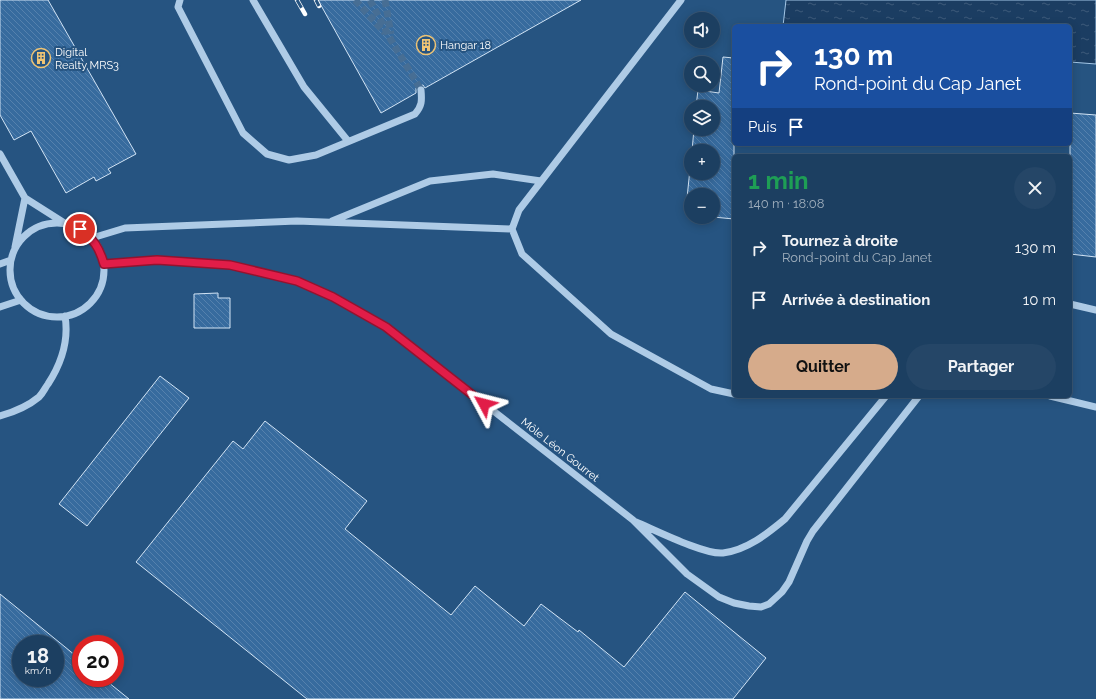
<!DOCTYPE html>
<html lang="fr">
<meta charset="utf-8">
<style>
:root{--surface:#1c3f61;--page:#254667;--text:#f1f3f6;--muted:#a0afbd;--line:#3a5876;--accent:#d6ab8b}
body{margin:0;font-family:Raleway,sans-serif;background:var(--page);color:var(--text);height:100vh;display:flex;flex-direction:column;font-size:15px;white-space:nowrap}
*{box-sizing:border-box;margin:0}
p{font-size:13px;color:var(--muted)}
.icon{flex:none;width:22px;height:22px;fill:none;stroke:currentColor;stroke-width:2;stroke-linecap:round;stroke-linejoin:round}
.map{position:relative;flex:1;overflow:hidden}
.sheet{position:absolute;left:732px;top:154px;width:340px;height:244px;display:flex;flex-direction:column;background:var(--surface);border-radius:6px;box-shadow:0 2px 10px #0003,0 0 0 1px var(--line)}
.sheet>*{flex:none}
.top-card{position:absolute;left:732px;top:24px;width:340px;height:122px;border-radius:6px;box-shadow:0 2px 10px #0003,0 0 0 1px var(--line);background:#1a4fa0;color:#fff;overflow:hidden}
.tools{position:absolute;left:684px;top:12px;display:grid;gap:8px}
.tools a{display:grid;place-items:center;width:36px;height:36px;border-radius:50%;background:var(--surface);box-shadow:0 2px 10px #0003,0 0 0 1px var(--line);font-size:20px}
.speed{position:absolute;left:12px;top:635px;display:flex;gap:8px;font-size:20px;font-weight:700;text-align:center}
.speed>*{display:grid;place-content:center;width:52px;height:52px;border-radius:50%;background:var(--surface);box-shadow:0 2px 10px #0003,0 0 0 1px var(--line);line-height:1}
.speed small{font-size:10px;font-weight:400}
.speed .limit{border:6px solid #d22;background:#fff;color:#111}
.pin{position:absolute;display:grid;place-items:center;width:34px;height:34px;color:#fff;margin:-17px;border:2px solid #fff;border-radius:50%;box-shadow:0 1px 4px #0007}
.me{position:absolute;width:44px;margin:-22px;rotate:308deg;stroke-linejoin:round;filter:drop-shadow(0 0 3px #0008)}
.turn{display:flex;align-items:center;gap:14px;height:84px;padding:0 16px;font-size:18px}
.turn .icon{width:52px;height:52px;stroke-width:2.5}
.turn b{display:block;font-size:28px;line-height:34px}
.then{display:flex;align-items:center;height:38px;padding:0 16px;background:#0003;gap:8px;font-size:15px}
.round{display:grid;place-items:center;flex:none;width:42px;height:42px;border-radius:21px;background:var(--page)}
.summary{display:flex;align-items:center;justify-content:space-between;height:68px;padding:0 16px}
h1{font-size:24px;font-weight:700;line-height:30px;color:#1e9e55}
.primary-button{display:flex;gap:8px;margin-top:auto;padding:8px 16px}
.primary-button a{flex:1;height:46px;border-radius:24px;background:var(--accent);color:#111;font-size:16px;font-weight:700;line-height:46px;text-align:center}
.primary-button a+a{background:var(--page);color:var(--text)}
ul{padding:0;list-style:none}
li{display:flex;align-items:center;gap:12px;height:52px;padding:0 16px}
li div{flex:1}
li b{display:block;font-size:15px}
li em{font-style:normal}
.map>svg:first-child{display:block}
.water{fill:url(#water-ripples);stroke:#a3c7e7}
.building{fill:url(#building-back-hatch);stroke:#d2e4f5;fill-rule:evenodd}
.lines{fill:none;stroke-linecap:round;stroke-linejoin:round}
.minor-tunnel{stroke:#476e94;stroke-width:7;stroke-dasharray:7 3.5;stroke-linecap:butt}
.minor{stroke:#aecbe6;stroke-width:7}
.rail-casing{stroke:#fff;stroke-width:4.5}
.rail{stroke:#265481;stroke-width:3;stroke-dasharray:9;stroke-linecap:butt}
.route-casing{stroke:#92132f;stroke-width:10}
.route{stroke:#e11d48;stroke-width:7}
.labels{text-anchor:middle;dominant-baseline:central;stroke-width:4;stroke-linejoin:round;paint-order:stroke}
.poi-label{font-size:11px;fill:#fff;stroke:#265481;text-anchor:start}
.street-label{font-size:11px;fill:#fff;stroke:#265481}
</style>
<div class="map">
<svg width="1096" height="699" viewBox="0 0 1096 699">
<defs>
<pattern id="water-ripples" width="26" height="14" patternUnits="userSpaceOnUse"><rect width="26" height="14" fill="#1b3d62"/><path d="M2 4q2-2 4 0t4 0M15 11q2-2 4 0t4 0" fill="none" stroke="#3d5a7a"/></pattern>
<pattern id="building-back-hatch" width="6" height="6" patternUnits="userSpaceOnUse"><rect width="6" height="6" fill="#376b9e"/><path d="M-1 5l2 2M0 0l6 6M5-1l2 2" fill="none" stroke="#5581ad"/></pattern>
</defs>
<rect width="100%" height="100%" fill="#265481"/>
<path class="water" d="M786,0h310v64l-26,-2v-36h-287z"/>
<path class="building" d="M0,0h48l88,154 -28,15 3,4 -15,8 -2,-4 -28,16 -35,-62 -17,9 -14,-25z
M318,0h263l-156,88 -2,-3 -5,1 -2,2v5l-35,20z
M723,57l11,1v161l-21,-2v-22h-22v14l-5,-1 5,-49v14h22v-22h-21l2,-22h19v-22h-17l2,-17 21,3z
M1070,113l26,2v142l-26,-3z
M218,293v5h12v30h-36v-34z
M160,376l29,22 -102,128 -28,-22z
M265,421l102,80 -22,28 106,86 24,-29 49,40 17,-22 37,28 1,-2 45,37 61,-75 81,66 -33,41h-426l-171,-137 97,-121 10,8z
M0,594l81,66v18h22l26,21h-129zM21,644h34v34h-34z"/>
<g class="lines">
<path class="minor-tunnel" d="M355,0l30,33
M370,0l21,40 30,50
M385,0l6,34"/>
<path class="minor" d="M180,0l-2,7 65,126 24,21 22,6 27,-5 99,-41c7,-8 7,-13 6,-24
M253,0l51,87 44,54
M681,0l-162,210 -7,19 10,25 89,80 100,55 23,5
M0,154l25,44 41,26
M332,221l98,-40 63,-7 48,7
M10 270a47 47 0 1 1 94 0a47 47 0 1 1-94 0Z
M92,238l33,-10 172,-7 215,8
M15,247l10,-49
M0,264l11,-4
M104,264l53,-4 73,5 67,16 36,16 53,30 247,193 54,54 32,23 15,6 15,3 12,1 8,-3 13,-12 7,-10 18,-41 6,-10 106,-135
M1070,304l26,6
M0,307l21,-7
M1050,396l46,11
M0,416c14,-4 27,-9 39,-19 4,-4 6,-9 9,-13 13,-20 21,-44 17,-68
M636,522c19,8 69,33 87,31 24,-3 44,-19 62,-34l101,-123"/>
<defs>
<path id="rail" d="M297,0l8,14
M316,0l3,6"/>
</defs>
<use href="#rail" class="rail-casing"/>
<use href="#rail" class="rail"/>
</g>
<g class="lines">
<defs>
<path id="route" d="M80,229c14,11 19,18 24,35l53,-4 73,5 67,16 36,16 53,30 98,77"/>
</defs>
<use href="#route" class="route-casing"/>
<use href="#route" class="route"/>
</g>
<defs>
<symbol id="building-ring" viewBox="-11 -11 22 22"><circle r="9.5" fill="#265481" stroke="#efc474" stroke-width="1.5"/><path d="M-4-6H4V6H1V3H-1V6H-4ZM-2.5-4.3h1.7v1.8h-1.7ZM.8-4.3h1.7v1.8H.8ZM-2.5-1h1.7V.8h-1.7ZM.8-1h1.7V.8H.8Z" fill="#efc474"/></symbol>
</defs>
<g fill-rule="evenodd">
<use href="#building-ring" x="415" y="34" width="22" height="22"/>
<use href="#building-ring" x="30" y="47" width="22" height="22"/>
</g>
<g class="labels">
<g class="poi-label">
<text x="440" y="45">Hangar 18</text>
<text x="55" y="52">Digital<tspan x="55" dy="13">Realty MRS3</tspan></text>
</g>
<g class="street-label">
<text transform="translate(560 450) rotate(38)">Môle Léon Gourret</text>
</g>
</g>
</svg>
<div class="tools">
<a><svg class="icon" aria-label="sound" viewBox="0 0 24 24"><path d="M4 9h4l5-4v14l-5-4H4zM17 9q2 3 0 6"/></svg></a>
<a><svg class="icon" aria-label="search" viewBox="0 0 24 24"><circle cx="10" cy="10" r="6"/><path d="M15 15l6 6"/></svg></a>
<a><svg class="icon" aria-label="layers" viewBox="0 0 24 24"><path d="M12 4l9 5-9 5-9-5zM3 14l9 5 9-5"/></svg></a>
<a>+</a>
<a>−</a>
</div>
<div class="speed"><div>18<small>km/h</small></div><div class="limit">20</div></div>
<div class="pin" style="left:80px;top:229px;background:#d93025"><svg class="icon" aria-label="arrive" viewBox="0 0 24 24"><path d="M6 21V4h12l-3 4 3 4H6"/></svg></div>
<svg class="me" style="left:484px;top:404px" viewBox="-20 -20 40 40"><path d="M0-17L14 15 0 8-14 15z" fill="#e11d48" stroke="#fff" stroke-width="4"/></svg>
<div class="top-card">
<div class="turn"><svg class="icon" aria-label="right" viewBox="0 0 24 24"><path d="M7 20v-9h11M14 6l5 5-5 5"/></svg><div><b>130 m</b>Rond-point du Cap Janet</div></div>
<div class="then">Puis<svg class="icon" aria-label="arrive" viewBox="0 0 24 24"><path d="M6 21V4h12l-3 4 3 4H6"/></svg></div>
</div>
<section class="sheet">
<div class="summary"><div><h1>1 min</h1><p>140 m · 18:08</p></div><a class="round"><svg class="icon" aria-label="close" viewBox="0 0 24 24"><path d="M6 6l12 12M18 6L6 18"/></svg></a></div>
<ul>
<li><svg class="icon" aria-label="right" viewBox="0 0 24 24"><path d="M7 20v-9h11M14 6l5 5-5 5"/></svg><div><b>Tournez à droite</b><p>Rond-point du Cap Janet</p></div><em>130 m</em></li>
<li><svg class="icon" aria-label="arrive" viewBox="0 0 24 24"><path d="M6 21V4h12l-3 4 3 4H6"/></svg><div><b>Arrivée à destination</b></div><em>10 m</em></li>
</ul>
<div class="primary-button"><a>Quitter</a><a>Partager</a></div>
</section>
</div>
